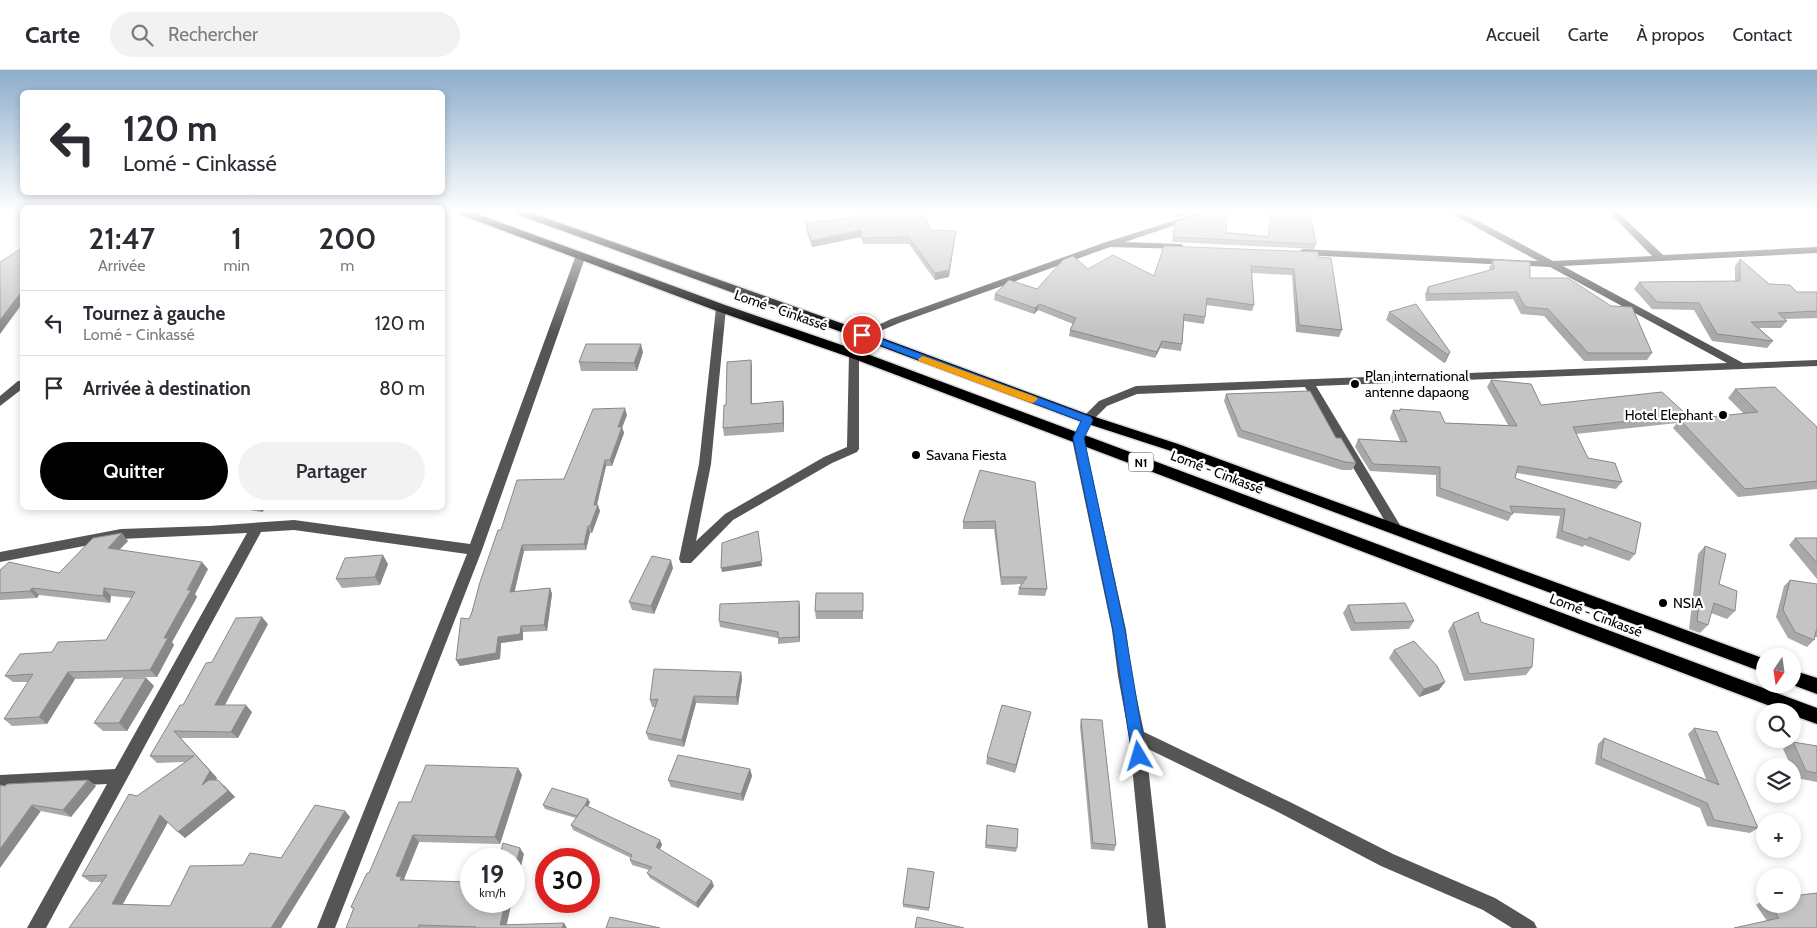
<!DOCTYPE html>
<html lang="fr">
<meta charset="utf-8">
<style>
:root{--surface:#fff;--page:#f2f2f3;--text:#2b2b33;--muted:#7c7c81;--line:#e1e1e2;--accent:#000}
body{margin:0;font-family:Cabin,sans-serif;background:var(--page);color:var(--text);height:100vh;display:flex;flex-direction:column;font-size:19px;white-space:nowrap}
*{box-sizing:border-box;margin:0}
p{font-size:16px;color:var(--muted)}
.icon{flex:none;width:28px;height:28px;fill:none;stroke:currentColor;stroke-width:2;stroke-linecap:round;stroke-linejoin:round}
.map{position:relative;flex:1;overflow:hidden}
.sheet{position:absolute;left:20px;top:135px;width:425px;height:305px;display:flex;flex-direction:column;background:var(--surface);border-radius:8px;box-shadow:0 2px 8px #0003}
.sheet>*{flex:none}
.top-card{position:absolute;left:20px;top:20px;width:425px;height:105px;border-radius:8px;box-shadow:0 2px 8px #0003;background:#fff;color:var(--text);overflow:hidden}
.needle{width:32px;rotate:193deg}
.tools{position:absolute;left:1756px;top:578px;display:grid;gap:10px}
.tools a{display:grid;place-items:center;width:45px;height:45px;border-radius:50%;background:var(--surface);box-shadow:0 2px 8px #0003;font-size:25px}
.speed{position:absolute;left:460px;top:778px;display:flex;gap:10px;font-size:25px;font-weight:700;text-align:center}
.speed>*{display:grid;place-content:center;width:65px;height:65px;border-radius:50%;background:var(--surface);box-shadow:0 2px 8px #0003;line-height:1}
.speed small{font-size:12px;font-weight:400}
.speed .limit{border:8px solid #d22;background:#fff;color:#111}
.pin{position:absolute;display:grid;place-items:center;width:42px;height:42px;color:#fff;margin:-21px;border:2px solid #fff;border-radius:50%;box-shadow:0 1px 5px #0007}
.me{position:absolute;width:55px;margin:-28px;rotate:353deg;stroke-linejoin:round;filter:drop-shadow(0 0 4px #0008)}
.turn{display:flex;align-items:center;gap:18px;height:105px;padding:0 20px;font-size:22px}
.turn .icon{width:65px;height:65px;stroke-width:2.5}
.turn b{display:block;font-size:35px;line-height:42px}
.eta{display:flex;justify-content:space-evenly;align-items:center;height:85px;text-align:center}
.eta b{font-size:30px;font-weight:600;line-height:35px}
.cta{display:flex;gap:10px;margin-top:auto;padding:10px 20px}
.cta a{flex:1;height:58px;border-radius:30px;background:var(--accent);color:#fff;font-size:20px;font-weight:600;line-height:58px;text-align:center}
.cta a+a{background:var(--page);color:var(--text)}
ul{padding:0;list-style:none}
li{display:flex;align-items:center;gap:15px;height:65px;padding:0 20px;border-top:1px solid var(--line)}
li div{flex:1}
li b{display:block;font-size:19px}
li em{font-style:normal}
header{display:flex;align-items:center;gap:30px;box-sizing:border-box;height:70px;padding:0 25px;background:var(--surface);border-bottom:1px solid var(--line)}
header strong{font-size:24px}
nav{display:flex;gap:28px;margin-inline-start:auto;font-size:18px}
.search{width:350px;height:45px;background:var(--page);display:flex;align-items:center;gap:12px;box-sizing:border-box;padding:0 18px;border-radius:28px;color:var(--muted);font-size:19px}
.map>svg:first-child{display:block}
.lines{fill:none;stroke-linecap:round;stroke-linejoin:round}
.highway-casing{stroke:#dbdbdb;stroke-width:3}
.minor{fill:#555;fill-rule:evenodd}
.highway{fill:#000;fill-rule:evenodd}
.wall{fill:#a9a9a9}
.shaded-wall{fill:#898989}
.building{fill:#c4c4c4;stroke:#898989}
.route{fill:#1a73e8;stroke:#114b97}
.slow{fill:#f59e0b}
.poi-dot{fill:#000;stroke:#fff;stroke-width:2}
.labels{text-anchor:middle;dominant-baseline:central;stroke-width:4.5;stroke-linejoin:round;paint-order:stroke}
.shield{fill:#fff;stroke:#4c4c4c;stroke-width:1}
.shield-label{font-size:12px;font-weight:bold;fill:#000}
.street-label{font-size:14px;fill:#000;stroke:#fff}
.poi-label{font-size:14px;fill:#000;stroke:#fff;text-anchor:start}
</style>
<header>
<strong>Carte</strong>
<div class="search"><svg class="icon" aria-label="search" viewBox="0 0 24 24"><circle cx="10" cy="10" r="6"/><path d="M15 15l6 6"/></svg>Rechercher</div>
<nav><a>Accueil</a><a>Carte</a><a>À propos</a><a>Contact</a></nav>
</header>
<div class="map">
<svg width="1817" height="858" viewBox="0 0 1817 858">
<rect width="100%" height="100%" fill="#fff"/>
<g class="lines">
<defs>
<path id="highway" d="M458,142h14l253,93 134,46 958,357v16l-25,-9v-4h-9l-934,-354 -132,-46 -258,-97z
M515,142h14l337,120 226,84 86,28 587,215v14l-597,-223 -86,-28 -224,-84 -342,-124z
M1792,600l25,8v16l-27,-10h2z"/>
</defs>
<use href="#highway" class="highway-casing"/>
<path class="minor" d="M1202,142h12l-89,30 55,2 3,1v4l-73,-2 -211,76 -33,14h-8l-1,-2 34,-16 215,-77z
M1451,142h10l92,49 99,-5 -43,-44h9l45,43 154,-8v6l-254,13 180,97 74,-3v6l-501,20 87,144 -1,3h-10l-87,-146 -168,7 -30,12 -16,16h-8l-2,-3 18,-18 37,-15 591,-23 -177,-96 -247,-12 -5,-3 5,-3 235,12 -86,-47z
M581,182l5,3 -104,295 -147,378h-18l150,-374 -173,-24 -33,2 -215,396h-19l80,-144 -107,5v-14l115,-6 132,-236 -126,6 -121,23v-10l121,-23 88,-3 85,-6 176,24 106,-289z
M721,235l5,3 -15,156 -15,77 29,-27 99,-57 23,-10 2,-93 5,-3 5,3v95l-2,3 -25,11 -99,57 -42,43h-10l-2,-4 20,-95 17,-156z
M18,311h4v8l-22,17v-10z
M1078,365l6,4 42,191 6,46 12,56 146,70 103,52 102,44 39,24 3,6h-25l-29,-18 -102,-44 -103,-54 -132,-64 20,180h-18l-19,-192 -11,-60 -6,-46 -40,-191z"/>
<use href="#highway" class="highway"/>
</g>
<path class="wall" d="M861,142h61l9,18 25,1 -1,7 -6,39 -14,3 -26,-36h-46l-2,-7 -49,10 -6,-17v-7l57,-7z
M1271,142h39l6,32 -2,5 -142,-7 2,-15 94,9z
M1319,187l23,73 -3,7 -43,-5 -4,-57 -40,-2 2,32 -2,6 -46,-6 -1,12 -1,7 -20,-3 -2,23 -1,7 -21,-3 -5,10 -86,-22 1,-6 3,-6 -35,-14 -4,4 -40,-14 1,-6 42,-5 51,-20 66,7z
M1740,189l29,25 28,8h20v26l-32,1 2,2 -6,7h-22l14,13 -6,7 -55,-7 -18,-31 -42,-1 -18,-20 5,-7 96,-1v-15z
M1493,190l37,18 122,75 -5,7 -63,1 -40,-45 -23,-2 -8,-15 -87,2 -1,-7 3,-7 62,-17 -1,-2z
M1389,242l61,40 -4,9 -2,2 -58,-43z
M643,282l-6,19h-56l-2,-9z
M751,290l1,8v35l32,6v23l-60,4 -1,-8 3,-23z
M1491,310l50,25 146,10 -3,4 60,-5 -16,-16 7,-9 82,38v62l-79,8 -65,-69 4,-5 -101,11 12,24 34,24 -6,7 -99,-16 -2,5 126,45 -6,31 -6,7 -45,-16 -1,2 -27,-9 4,-22 -47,-3 -5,8 -72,-25v-21l-66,-4 -15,-24 3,-8 42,2 -10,-23 3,-8 6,1 1,-2 45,14 63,2 -21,-38z
M1226,324l110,44 20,25 -4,7h-10l-104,-33 -14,-36z
M627,345l-5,12 2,6 -12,33h-6l-9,39 3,6 -8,22h-2l-4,17 -62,1 -10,41 36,-4 2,6 -5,37 -24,1v8l-22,3 -1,16 -40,7 -4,-6 13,-41 32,-89 63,-51z
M1035,412l12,107 -2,7 -27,-1 1,-7 2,-4 -20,1 -7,-56h-31v-7z
M235,438h31l-4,4z
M1795,468h22v41l-28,-34z
M128,471l-9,9 89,19 -13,25 2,3 -25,45 2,3 -17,32 -82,2 -28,45 -35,2 -8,-7 24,-37h-15l-8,-6 47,-24 54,-12 26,-42 -21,-2 -1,7 -71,-8 -2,3 -37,2v-30l59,3z
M1705,476l14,38 16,27 -8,8 -16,-6 -3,12 -8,8 -11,-4 9,-75z
M388,494l-8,21 -38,3 -6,-9z
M673,498l-19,46 -22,-4 -3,-8z
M1790,510l27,4v53h-2l-1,3 -7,7 -19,-9 -12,-21 8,-31z
M863,523v26h-47l-1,-8z
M799,531l1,41 -22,2v-6l-58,-11 -1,-6z
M1348,535l66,16 -5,8 -58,2 -8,-18z
M1481,552l51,45 -6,8 -62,6 -16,-50 5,-8z
M268,554l-43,81 27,7 -14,26h-57l36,40 -1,2 9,6 10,11 -50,41 -17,-16 -45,82 47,2 73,-41 38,-7 64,-47 5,6 -69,111h-212l33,-46h-12l-8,-6 55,-80 48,-34 -28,1 -7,-7 62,-94z
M1394,580l45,40 -20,7 -30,-39z
M741,602l1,7 -4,26 -42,-2 -12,44 -35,-7 -3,-7 9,-26h-3l-2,-7z
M146,608l8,8 -27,45h-24l-9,-8z
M1081,649l35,126 -2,6 -23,-2 -11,-123z
M1029,650l-14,53 -29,-9 1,-7z
M1694,658l64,100 -8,5 -43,-7 -7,-18 -105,-44 3,-20 6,-6 103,43 -19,-47z
M1793,672l24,4v36l-21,-4 -4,-8v-4h-1l-8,-17z
M518,698l4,7 -22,69 -81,-2 -15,37 1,1 66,21h41l-6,24 61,3h-221l7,-19 -2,-2 18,-34 42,-71z
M750,699l2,7 -9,25 -72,-14 -3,-7z
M88,710l8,6 -25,31 -30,-6 -36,-25z
M590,732l-2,5 72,33 2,5 -3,5 55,36 -16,22 -48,-30 -3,-5 2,-3 -17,-5 -2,-5 1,-2 -58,-28 -2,-5 5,-7 -31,-9 -2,-4z
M987,755l30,23 -1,4 -31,-4z
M934,802l-5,39 -26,-4v-3z
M1765,829v5h27l25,24 -50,-7 -11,-16z"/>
<path class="shaded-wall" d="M1182,142h15l-21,6 1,-5z
M861,160v7l-49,10 -1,-6z
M956,161l-1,7 -6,39 -14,3v-7z
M22,221v13l-22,30v-14z
M1039,234l-1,6 -4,4 1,-6z
M1162,271l-2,7 -5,10 2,-6z
M641,274l2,8 -6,19 -3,-8z
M1450,282l-4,9 -2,2 4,-8z
M751,290l1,8v44l-1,-8z
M783,331l1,8v23l-1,-9z
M625,338l2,7 -7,18 -2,-6z
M622,357l2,6 -12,33 -2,-6z
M605,390l1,6 -10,42 2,-3 2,6 -8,22 -2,-7 4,-21z
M259,438h7l-4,4z
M588,456l2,7 -4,17 -2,-6z
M758,461l4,35 -40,6 -1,-4z
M122,463l6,8 -14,14 -6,-7z
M522,475l2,6 -11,48 -3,-7z
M383,485l5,9 -8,21 -5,-8z
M671,490l2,8 -19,46 -3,-8z
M202,492l6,7 -13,25 2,3 -25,45 2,3 -17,32 -7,-7 14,-32z
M32,518l7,7 -2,3 -7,-7z
M104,518l7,8 -1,7 -7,-7z
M550,518l2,6 -5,37 -3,-6z
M799,531l1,6v35l-1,-5z
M262,547l6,7 -47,88 -6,-7z
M521,556l2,6v8l-22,3 -1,16 -40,7 -4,-6 42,-23z
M68,602l7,7 -28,45 -8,-7z
M741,602l1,7 -4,26 -2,-8z
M146,608l8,8 -27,45 -8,-8z
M1445,612l-6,8 -20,7 5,-8z
M694,626l2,7 -12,44 -2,-7z
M246,635l6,7 -14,26 -7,-6z
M1031,642l-2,8 -14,53 1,-8z
M174,661l43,47 -8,13 -7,-6 8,-14z
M518,698l4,7 -22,69 -5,-7z
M750,699l2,7 -9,25 -2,-7z
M88,710l8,6 -25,31 -8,-7z
M218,710l17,17 -50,41 -7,-6z
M588,729l2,3 -9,18 -2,-4z
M32,735l9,6 -41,57v-19z
M345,741l5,6 -69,111h-10z
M160,745l8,7 -48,87 -8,-5z
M413,765l6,7 -15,37 3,4 -1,4 -10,-11z
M660,770l2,5 -4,8 -2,-6z
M520,778l4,6 -10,42v-25z
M712,811l2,5 -16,22 -2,-5z
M506,831h6l-6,27 -6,-3z
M564,853l3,5h-5z"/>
<path class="building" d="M863,142h59l9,18 25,1 -7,39 -14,3 -26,-36 -47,1 -1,-8 -50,11 -5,-18 59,-7z
M1208,142h19l-1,21 42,4 4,-25h38l6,32 -143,-7 2,-15z
M1164,176l154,6 1,5 12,1 11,72 -43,-5 -5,-56 -43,-3 3,39 -47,-7 -2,19 -21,-3 -2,30 -20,-3 -5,11 -87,-22 6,-12 -37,-14 -4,4 -40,-14 14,-14 28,9 26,-29 10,-4 15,13 25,-14 41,21z
M22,178v43l-22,29v-58z
M1740,189l29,25 21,1 7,7h20v19l-39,2 9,8 -36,1 22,19 -56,-7 -18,-31 -42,-1 -18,-20 101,-1z
M1493,190l37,2v16h38l43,28 21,1 20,46h-64l-40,-44 -23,-2 -8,-15 -88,2 -1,-7 66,-18z
M1416,234l34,48 -2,3 -59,-43z
M586,274h55l-7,19 -55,-1z
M751,290v44l32,-3v22l-60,5 1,-23h2l1,-43z
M1491,310l40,4 10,21 121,-13 25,23 -114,12 15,31 27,5 7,19 -104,-16 -3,12 126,45 -6,31 -46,-17 -1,3 -26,-9 3,-22 -55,-3 3,8 -73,-26v-21l-67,-3 -15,-25 49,3 -14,-32 7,1v-2l40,3 5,11 72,3z
M1775,317l42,40v54l-72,8 -65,-69 78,-8 -23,-23z
M1310,321l26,47h5l15,25 -11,-1 -104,-32 -15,-36z
M625,338l-7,19h4l-12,33h-5l-11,45h4l-8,21h-2l-4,18 -62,1 -12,47 40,-4 -6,37 -23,1 -1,8 -22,3 -2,16 -40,7 5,-42 8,1 3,-7 8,-30 18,-52h3l16,-50 47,-1 29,-70z
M980,400l55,12 12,107 -28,-1 8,-11h-26l-6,-56 -32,1z
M758,461l4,30 -41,7 1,-25z
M122,463l-14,15 94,14 -15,28h4l-27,48h4l-18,32 -82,2 -29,45 -35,2 29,-45 -28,2 15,-22 32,-2 6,-10 48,-2 29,-48 -31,-4 -1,8 -71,-8 -2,3 -30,2v-23l9,-8 50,11 34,-35z
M1795,468h22v25z
M1705,476l21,8 -7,30 18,7 -2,20 -21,-8 -6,22 -11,-4z
M383,485l-8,22 -39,2 9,-21z
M652,486l19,4 -20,46 -22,-4z
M1790,510l27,4v47h-1l-2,9 -19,-8 -12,-22z
M816,523h47v18h-48z
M799,531v36l-21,1v-6l-59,-11 1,-17z
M1405,533l9,18 -59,2 -7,-18z
M1478,542l3,10 53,17 -2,28 -63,7 -16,-51z
M262,547l-47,88h31l-15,27 -57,-1 36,40 -8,14 7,-5h9l10,11 -50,41 -18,-17 -48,89 58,2 20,-40 53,-1 7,-12 31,5 34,-53 30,6 -74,117h-202l38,-53 -25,1 47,-82 8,2 57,-40h-44l30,-51h3l23,-42 6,-1 24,-44z
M1414,571l23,25 8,16 -21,7 -30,-39z
M654,599l87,3 -5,25 -42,-1 -12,44 -36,-7 12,-34 -8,1z
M124,608h22l-27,45h-25z
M1002,635l29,7 -15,53 -29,-8z
M1081,649l21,1 14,125 -23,-2z
M1694,658l23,4 41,96 -44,-8 -7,-17 -106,-45 3,-20 115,47z
M1793,672l24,4v27l-11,-2z
M678,685l72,14 -9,25 -73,-14z
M426,695l92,3 -23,69 -82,-2 -17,41 6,1 -2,3 71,2v19h35l-6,24 64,-2 -2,5h-87l1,-1 -57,-2 -1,3h-72l8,-20 -3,-1 16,-34h2l30,-71h12z
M88,710l-25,30 -31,-5 -32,44v-64l5,1 2,-2z
M552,718l36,11 -4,8 -7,9 -34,-11z
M585,735l75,35 -4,7 56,34 -16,22 -49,-30 5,-6 -22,-7 2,-5 -61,-30z
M987,755l31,4 -1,19 -31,-3z
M503,773l17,5 -6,23v-12h-15z
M908,798l26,4 -5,36 -26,-4z
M1817,823v35h-83l45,-10 -10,-14h23v-8z
M610,847l50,11h-54z
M917,847l47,11h-49z"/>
<linearGradient id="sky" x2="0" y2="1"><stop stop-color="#8cadcc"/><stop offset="0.54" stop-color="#fff"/><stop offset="1" stop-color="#fff" stop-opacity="0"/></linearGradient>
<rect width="1817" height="262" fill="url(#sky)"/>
<path class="route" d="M862,262l229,85 2,3 -9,18 41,192 21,126 -2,4 -5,2 -5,-2 -2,-4 -19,-126 -40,-192 8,-17 -222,-84v-4z"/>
<path class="slow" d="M923,286l113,41 2,2 -5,4 -4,-1 -110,-41 -1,-2z"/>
<g class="poi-dot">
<circle cx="1355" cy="314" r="5"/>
<circle cx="1723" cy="345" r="5"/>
<circle cx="916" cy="385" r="5"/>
<circle cx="1663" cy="533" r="5"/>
</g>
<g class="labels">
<rect class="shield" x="1128.5" y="382.5" width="25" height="19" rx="4"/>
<g class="shield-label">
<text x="1141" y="392">N1</text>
</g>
<g class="street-label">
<text transform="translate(781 240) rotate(19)">Lomé - Cinkassé</text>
<text transform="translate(1217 402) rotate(21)">Lomé - Cinkassé</text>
<text transform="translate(1596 545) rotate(21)">Lomé - Cinkassé</text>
</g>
<g class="poi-label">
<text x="1365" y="306">Plan international<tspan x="1365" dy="16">antenne dapaong</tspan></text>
<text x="1713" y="345" text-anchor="end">Hotel Elephant</text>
<text x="926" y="385">Savana Fiesta</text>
<text x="1673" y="533">NSIA</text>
</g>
</g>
</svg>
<div class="tools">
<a><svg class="needle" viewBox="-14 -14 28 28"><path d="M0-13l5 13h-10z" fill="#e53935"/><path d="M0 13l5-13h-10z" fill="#7c7c81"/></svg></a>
<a><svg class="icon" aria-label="search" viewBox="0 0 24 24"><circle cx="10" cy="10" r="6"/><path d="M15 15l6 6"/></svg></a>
<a><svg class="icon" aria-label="layers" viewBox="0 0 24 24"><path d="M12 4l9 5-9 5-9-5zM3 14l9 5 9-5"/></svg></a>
<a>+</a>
<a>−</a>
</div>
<div class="speed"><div>19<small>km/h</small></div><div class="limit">30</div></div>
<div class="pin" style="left:862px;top:265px;background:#d93025"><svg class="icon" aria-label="arrive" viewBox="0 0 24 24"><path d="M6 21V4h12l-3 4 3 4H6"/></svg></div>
<svg class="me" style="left:1139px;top:686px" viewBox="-20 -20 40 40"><path d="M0-17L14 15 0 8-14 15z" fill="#1a73e8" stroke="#fff" stroke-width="4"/></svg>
<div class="top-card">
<div class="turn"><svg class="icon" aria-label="left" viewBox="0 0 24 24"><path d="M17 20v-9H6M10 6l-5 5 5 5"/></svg><div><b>120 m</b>Lomé - Cinkassé</div></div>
</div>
<section class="sheet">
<div class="eta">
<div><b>21:47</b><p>Arrivée</p></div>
<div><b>1</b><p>min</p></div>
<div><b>200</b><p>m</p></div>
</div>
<ul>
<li><svg class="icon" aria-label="left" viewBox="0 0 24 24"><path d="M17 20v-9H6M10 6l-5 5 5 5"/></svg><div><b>Tournez à gauche</b><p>Lomé - Cinkassé</p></div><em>120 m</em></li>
<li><svg class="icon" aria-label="arrive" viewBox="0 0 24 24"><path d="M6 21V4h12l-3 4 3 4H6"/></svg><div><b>Arrivée à destination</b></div><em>80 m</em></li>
</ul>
<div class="cta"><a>Quitter</a><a>Partager</a></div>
</section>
</div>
